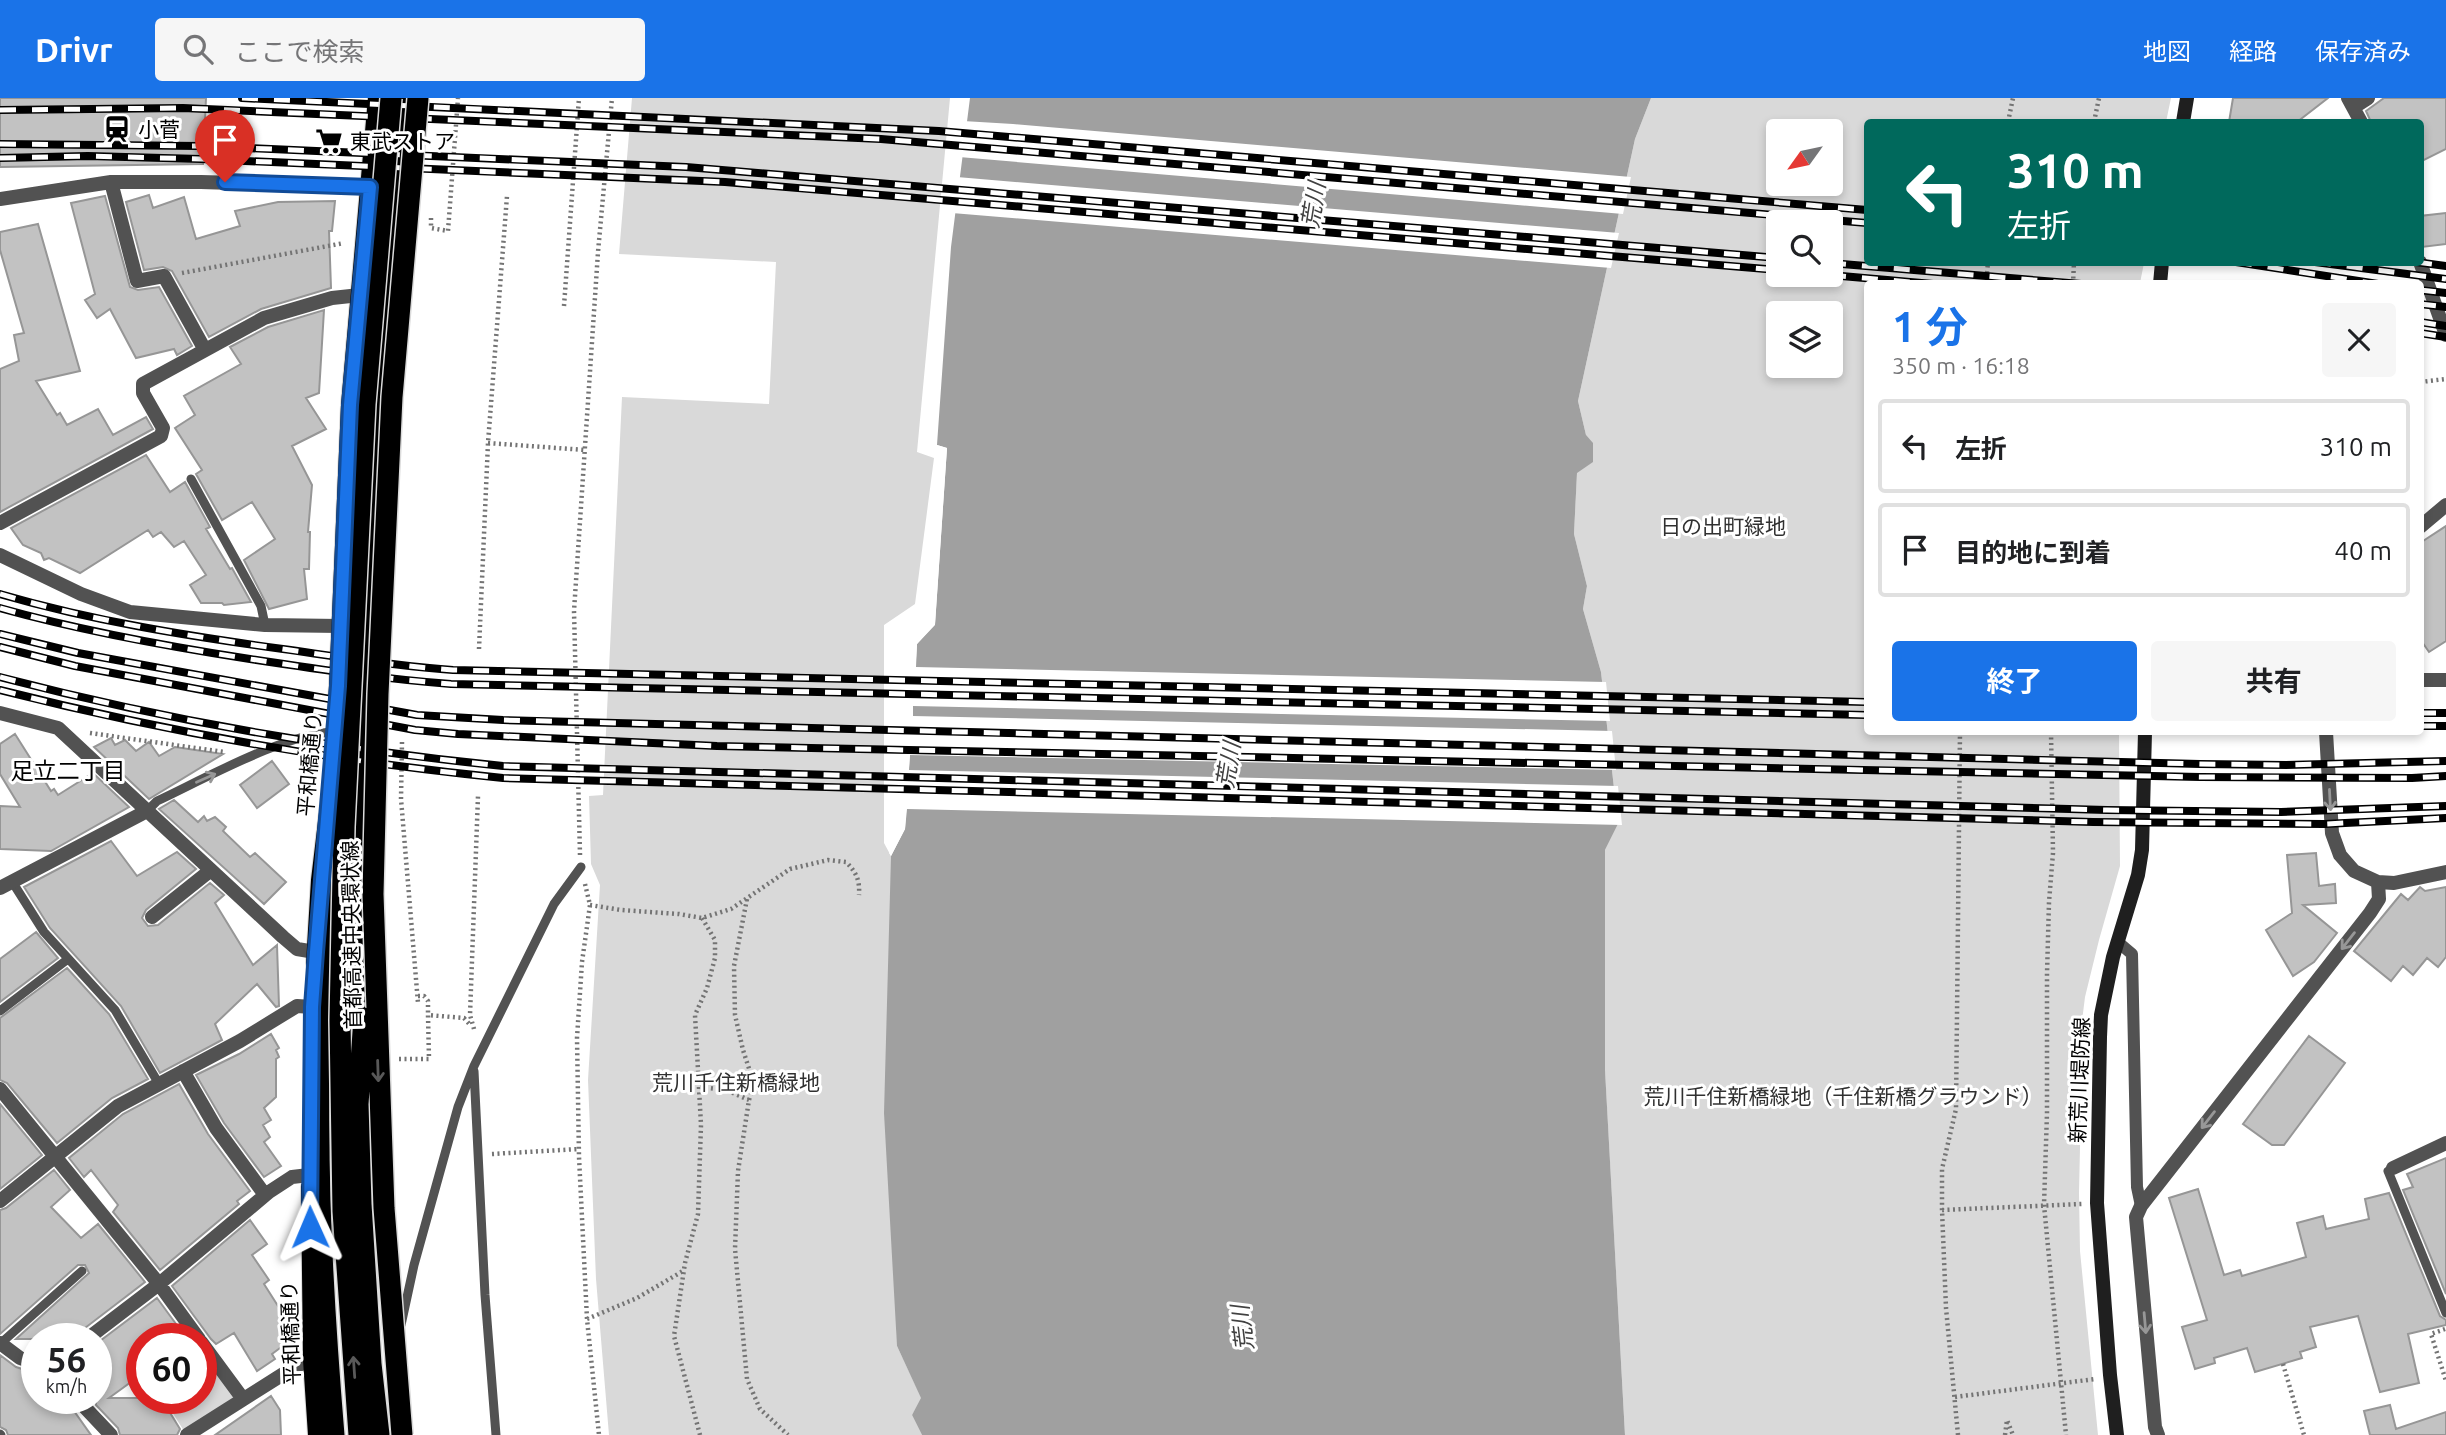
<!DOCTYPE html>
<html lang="ja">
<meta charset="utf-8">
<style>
:root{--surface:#fff;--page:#f6f6f6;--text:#202124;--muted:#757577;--line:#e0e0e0;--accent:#1a73e8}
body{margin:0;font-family:Ubuntu,"Noto Sans JP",sans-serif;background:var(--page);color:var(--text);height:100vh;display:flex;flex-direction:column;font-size:26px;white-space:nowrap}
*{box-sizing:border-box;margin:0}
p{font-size:23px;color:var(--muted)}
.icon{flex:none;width:38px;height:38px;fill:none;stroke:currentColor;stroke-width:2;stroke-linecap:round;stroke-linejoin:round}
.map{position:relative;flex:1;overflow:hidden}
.side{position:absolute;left:1864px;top:182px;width:560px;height:455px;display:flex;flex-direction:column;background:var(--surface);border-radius:7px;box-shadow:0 4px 10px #0003}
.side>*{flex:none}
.banner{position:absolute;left:1864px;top:21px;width:560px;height:147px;border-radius:7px;box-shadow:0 4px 10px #0003;background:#00695c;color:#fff;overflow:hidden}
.needle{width:46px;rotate:237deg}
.controls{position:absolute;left:1766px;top:21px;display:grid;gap:14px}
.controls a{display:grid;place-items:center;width:77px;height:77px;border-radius:7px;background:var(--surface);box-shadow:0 4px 10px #0003;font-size:35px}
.speed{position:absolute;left:21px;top:1225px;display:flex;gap:14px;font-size:35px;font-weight:700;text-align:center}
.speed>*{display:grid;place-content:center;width:91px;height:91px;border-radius:50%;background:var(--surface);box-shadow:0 4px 10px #0003;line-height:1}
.speed small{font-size:18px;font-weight:400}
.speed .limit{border:10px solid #d22;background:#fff;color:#111}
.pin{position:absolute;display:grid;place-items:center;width:60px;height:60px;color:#fff;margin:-72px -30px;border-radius:50% 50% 50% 0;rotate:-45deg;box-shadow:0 0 7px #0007}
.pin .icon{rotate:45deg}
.me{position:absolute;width:77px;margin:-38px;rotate:359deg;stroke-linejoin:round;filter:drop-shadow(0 0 5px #0008)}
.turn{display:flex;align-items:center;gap:24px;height:147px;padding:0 28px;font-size:32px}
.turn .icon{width:91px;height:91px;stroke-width:2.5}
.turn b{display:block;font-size:49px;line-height:60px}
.round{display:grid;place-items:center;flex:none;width:74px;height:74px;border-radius:7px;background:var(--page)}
.headline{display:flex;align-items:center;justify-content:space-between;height:119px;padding:0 28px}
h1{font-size:42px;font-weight:700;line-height:52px;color:var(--accent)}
.primary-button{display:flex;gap:14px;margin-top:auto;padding:14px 28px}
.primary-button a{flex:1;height:80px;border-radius:7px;background:var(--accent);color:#fff;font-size:28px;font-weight:700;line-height:80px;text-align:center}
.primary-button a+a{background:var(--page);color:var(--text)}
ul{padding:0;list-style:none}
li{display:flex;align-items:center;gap:21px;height:94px;margin:0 14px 10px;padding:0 14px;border:4px solid var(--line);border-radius:7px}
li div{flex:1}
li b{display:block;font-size:26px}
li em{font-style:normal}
header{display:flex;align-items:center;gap:42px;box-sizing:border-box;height:98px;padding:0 35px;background:var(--accent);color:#fff}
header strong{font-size:33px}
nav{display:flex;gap:38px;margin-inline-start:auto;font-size:24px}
.search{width:490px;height:63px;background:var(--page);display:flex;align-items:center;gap:18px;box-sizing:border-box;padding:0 24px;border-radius:7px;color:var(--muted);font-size:26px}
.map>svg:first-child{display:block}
.green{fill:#d9d9d9;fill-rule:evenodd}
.water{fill:#a0a0a0}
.pier{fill:#fff}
.building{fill:#c2c2c2;stroke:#969696;stroke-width:2}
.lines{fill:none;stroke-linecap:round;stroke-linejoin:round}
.primary-casing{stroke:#dbdbdb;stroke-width:20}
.motorway-casing{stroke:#dbdbdb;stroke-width:24}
.path{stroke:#747474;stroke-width:4.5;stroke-dasharray:2 3.5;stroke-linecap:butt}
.service{stroke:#525252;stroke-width:9}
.pedestrian{stroke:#525252;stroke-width:12}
.minor{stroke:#525252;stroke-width:14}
.tertiary{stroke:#525252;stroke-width:14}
.secondary{stroke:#1f1f1f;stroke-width:14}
.primary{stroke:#000;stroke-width:18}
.motorway{stroke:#000;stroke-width:21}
.rail-casing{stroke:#000;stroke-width:8}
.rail{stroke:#fff;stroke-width:5;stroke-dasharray:16;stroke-linecap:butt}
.motorway-bridge-casing{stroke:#dbdbdb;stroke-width:24;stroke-linecap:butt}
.motorway-bridge{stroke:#000;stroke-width:21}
.oneway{stroke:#979797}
.oneway2{stroke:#595959}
.route-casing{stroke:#114b97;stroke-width:18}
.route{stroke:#1a73e8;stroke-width:12}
.labels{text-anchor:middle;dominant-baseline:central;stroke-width:6;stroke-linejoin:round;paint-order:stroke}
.poi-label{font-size:21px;fill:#000;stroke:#fff;text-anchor:start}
.park-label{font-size:21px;fill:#303030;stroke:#fff}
.street-label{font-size:21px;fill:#000;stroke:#fff}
.water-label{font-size:23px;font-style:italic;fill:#414141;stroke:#fff}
.neighbourhood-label{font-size:23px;fill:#000;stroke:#fff}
</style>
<header>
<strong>Drivr</strong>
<div class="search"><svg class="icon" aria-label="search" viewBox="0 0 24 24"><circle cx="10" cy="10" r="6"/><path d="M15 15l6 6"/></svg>ここで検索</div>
<nav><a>地図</a><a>経路</a><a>保存済み</a></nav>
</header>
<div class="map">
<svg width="2446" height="1337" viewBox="0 0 2446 1337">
<rect width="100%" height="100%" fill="#fff"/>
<path class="green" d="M632,0h318l-33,354 17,6 -19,146 -31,21v218l7,13 6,490 25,53 -10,16 10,20h-313l-13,-156 -8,-199 12,-195 -9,-21 -2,-68 14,-1 19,-398 147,7 7,-142 -157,-8z
M1651,0h520l-5,24h-299v140l277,1 -4,20 -273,1v448h252l1,134 -21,74 -14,57 -2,16 -4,180 1,58 18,184h-473l-20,-364v-221l13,-26 -17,-152 -18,-63 4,-23 -13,-52 3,-62 9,-37 -8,-34 57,-262zM1778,33h52v53h-52zM1778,124h52v53h-52zM1778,215h52v53h-52z
M201,1249l36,50 -53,34 -15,-24 10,-9h22z"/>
<path class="water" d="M970,0h681l-16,41 -57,262 8,34 7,8v19l-16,11 -3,61 13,52 -4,23 18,63 17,152 -13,26v220l20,365h-703l-10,-20 9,-17 -24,-52 -13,-233 7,-257 14,-27 12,-185 18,-20 12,-176 -10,-3 14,-198z"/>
<path class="pier" d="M963,23l50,3 618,53 -8,37 -664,-57z
M957,79l662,56 -8,35 -659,-55z
M937,347l10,3 -12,177 -18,19 -1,23 690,15 4,39 -697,-15v10l699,15 4,39 -706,-15 -1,15 709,16 4,39 -715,-16 -2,20 -14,27 -2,-3 13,-25 11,-184 19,-21 11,-173 -7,-2z"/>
<path class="building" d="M0,0h206l-3,66 -203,3z
M2233,0h95l-31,24h-68z
M2384,0h62v51l-26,13v-40h-49l-5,-11z
M149,97l4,13 31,-11 12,42 44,-13 -5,-15 43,-9 57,-1 -3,30h-3l2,57 -70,21 -52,28 -37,-66 -9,-4 -19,3 -18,-68z
M105,98l25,91 8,3 21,-3 33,59 -15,9 -3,-6 -38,9 -26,-49 -13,9 -12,-18 10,-6 -24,-91z
M2446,115v31l-24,3 -2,-31z
M38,126l42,147 -44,10 21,34 3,-2 7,12 31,-16 15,26 33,-18 7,12 -153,83v-143l19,-8 -5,-26 10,-2 -24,-83v-18z
M324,212l-5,83 -13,5 20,31 -34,17 20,39 -4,47h2l-1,37h-5l3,30 -38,10 -25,-49 31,-21 -23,-37 -30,18 -26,-46 6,-4 -27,-42 20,-13 -11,-19 57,-32 -11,-17 38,-20z
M146,357l24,37 15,-10 25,45 -4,2 24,40 2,-1 19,34 -27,3 -2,-2h-21l-11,-18 16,-10 -22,-34 -10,6 -13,-15 -8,5 -5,-7 -68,43 -31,-15 -5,2 -3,-7 -18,-8 -12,-17z
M2446,428v115l-17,11 -9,-13v-96z
M15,636l36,57 3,-2 4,6 35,-22 36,34 -78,44 -51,-2v-43l20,1 -20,-33v-30z
M111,640l4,7 10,-5 11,11 13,-9 10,14 16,-9 48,7 -74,45 -55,-52z
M272,663l17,23 -32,24 -17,-23z
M174,702l24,22 6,-6 3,5 8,-4 11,10 -3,4 27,26 5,-4 31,29 -22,22 -105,-95z
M111,743l26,35 40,-24 19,17 -50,41 -4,8 6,8 10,-1 52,-42 14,12 -9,8 38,62 24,-20 2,61 -3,1 -19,-23 -42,40 7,16 -62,33 -39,-67 -71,-78 -26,-41z
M2316,755l3,33 16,-2 1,19 -33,2 34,28 -23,29 -21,14 -27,-46 26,-17 -5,-58z
M2420,789l5,4 21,-4v70l-8,10 -11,-9 -14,17 -10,-9 -12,15 -37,-30 47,-57 7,6z
M36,834l22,26 -58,44v-43z
M67,870l42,46 39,65 -36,19 -55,45 -50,-60 -7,-3v-62z
M271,936l8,14 -3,2 3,7 -3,2v38l-12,11 7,12 -8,5 7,12 -6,5 17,24 -17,11 -40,-54 -28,-48 43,-21z
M2309,938l36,27 -61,82h-12l-29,-21z
M179,986l29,50 42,57 -13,10 2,3 -79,66 -47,-58 5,-7 -27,-35 -7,7 -15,-19 54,-44z
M0,1006l42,51 -42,34z
M2446,1060v136l-43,-104 10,-3 -6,-13z
M54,1072l16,20 -19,17 30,31 17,-14 47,58 -64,49 -3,8h-62l73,-66 -4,-8h-7l-78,69v-124l6,-2z
M2198,1091l26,86 16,-5 2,6 64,-19 -9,-34 26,-7 3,13 43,-10 -4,-20 24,-6 51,123 6,4v5l-38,9 11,49 -39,9 -22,-76 -48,11 6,20 -16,5 2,6 -47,14 -8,-24 -33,10 1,5 -20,6 -13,-42 25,-7 -38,-122z
M250,1122l17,24 -15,11 17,25 -5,4 21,33 -1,28 -12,9 3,5 -18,12 -23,-38 -18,11 -5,-5 -39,-53z
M157,1200l30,41h-45v35l-33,24h52l19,31 -3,6h-57l-2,-7 -22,-23v-61z
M0,1257l16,12 19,6 2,25h23l5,9 4,-3 22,31h-83l-2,-5 -6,-3z
M271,1298l9,14 1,25h-66z
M2390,1307l6,24 50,-17v23h-76l-6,-24z"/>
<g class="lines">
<defs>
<path id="primary" d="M315,865l5,-83 13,-109 5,-85 12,-281 27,-307
M359,933c1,-312 17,-623 47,-933
M310,1089l2,173 5,75"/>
<path id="motorway" d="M334,1337c-13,-156 -21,-314 -10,-470 2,-27 8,-53 12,-80"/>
</defs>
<use href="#primary" class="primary-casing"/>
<use href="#motorway" class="motorway-casing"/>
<path class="path" d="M2008,24l5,-24
M2094,24l5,-24
M431,120v10l17,3 10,-133
M182,175l162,-30
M1986,186l2,-22
M2073,186l1,-22
M564,208l15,-208
M2420,284l26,-3
M488,345l97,7
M479,551l9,-206 19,-247
M2051,634l2,121 -4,49 -2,72v139l-3,92 22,230
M90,635l134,19
M402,644l-1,57 17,204
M580,757l-6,-244 24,-359 14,-154
M585,786l5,21 -8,57 -5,76 2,119 8,162 12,116
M747,801l-13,67 1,49 8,35 11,34 -5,16 -11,71 -3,78 12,130 13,30 28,26
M590,807l31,5 58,4 23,4 29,-9 59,-40 38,-9 18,2c10,10 14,18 13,33
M418,898h6l4,5v14
M474,931l-4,-14 8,-219
M399,961h30l-1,-44 36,3 7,8
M700,989l26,3 23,10
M492,1056l87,-5
M1942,1112l140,-6
M587,1221l50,-21 46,-27
M2445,1231l-14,5 15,47
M2283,1266l21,71
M1955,1299l140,-18
M700,1337l-26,-99 11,-73 13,-49 3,-89 -6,-110 12,-27 8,-30v-18l-13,-22
M1958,1337l-12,-127 -4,-98v-41l14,-60 4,-377
M2005,1337l2,-15 6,15"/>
<path class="service" d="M191,381l70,127 4,19
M147,713l10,-10c45,-21 131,-69 178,-69
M13,785l31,49 71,78 44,74
M0,913l68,-52
M474,973l11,224 11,140
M2393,1070l-5,3 58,142
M401,1227l13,-60 44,-158 16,-41 80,-162 27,-37
M0,1246l82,-73
M0,1336l1,1"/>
<path class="pedestrian" d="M2119,845l13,11 5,233 4,19"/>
<path class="minor" d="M2348,0l13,24
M2354,9l14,-9
M0,101l111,-17
M2420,164l26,73
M205,252l-41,-74 -27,5 -26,-99h90l169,5
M0,425l161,-87 2,-8 -20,-35v-9l121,-66 68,-20 28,-3
M2420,429l26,-22
M0,457l81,39 49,18 135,13 75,1
M0,615l58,15 225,209 14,12 18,3
M2326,634l6,101 8,22 14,16 24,11 16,1 52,-11
M0,790l147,-77
M152,819l59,-47
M183,973l33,57 49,67
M0,991l159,195 40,55
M2393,1070l53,-25
M0,1103l118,-95 122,-65 57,-35 15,1
M87,1241l72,-55 110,-92 23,-15 17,-2
M201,1244l42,57
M0,1245l20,15 17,6
M76,1300l35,37
M187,1337l109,-69 16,-6
M2158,1337l-3,-8 -19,-210 5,-11 229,-293 9,-14 -1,-17"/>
<path class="tertiary" d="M2420,582h26"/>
<path class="secondary" d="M2183,24l4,-24
M2160,186l2,-22
M2117,1337l-7,-60 -13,-172 3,-166 1,-22 12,-58 25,-82 4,-25 3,-118"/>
<use href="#primary" class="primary"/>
<use href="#motorway" class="motorway"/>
<defs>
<path id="rail" d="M242,0l697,33 928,79
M0,12l183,-2 698,31 986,84
M0,46l200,2 486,21 1092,91
M0,60l88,-2 113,3 524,23 1053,88
M2236,164l142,22
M2315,164l131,17
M2416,164l30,4
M1830,165l251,21
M1830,177l103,9
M2420,192l26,3
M2420,206l26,3
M2420,224l26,4
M2420,235l26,4
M0,496c93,27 188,42 283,55 57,8 113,17 170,21l1414,32
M0,510c82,23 166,38 250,51 67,10 134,20 201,25l1416,31
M0,536l78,19 339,62 86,5 1697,44 86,1 160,-4
M0,549l75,19 340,64 43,4 259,12 1483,31 212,1 34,-2
M0,579c165,43 334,72 503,89l1604,44 174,2 165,-6
M0,592c166,42 333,71 503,88l1590,44 232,2 121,-6
M2420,615h26
M2420,628h26"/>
</defs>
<use href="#rail" class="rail-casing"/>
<use href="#rail" class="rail"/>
<defs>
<path id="motorway-bridge" d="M364,920l-6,86 3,100 10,160 8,71
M359,1337l-16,-224 -3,-191 4,-193 21,-423 26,-306
M402,1337l-18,-227 -11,-314 5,-200 14,-297 26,-299"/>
</defs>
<use href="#motorway-bridge" class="motorway-bridge-casing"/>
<use href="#motorway-bridge" class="motorway-bridge"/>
</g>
<defs><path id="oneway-shaft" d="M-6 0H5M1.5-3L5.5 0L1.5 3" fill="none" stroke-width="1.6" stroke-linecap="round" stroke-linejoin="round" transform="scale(1.75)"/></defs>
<g class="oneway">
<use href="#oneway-shaft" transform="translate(206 680) rotate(-24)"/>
<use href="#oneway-shaft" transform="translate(2330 702) rotate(87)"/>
<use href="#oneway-shaft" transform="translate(2348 843) rotate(128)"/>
<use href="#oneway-shaft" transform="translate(2208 1022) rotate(128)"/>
<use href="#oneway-shaft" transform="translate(2145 1225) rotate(85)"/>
</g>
<g class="oneway2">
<use href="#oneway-shaft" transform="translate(378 973) rotate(88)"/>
<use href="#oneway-shaft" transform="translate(354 1269) rotate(-94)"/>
</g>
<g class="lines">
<defs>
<path id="route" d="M225,84l145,5 -20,218 -12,281 -22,266 -4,55 -2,220"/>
</defs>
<use href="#route" class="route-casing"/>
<use href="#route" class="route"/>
</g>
<defs>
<symbol id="station-bare" viewBox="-9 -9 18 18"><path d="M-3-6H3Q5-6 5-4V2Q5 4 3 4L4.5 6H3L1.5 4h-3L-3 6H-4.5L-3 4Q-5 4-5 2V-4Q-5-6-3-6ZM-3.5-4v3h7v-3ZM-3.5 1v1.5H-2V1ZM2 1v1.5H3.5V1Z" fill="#000" stroke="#fff" stroke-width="2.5" paint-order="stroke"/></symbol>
<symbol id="supermarket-bare" viewBox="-9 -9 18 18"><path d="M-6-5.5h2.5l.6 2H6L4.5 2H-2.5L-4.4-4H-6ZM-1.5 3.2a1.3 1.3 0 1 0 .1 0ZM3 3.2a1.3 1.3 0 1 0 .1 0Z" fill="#000" stroke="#fff" stroke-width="2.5" paint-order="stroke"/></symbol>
</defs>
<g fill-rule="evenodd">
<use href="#station-bare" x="98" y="12" width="38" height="38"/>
<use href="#supermarket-bare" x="310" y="24" width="38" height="38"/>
</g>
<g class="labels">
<g class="poi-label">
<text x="138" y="31">小菅</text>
<text x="350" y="43">東武ストア</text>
</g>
<g class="park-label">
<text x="1723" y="428">日の出町緑地</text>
<text x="736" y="984">荒川千住新橋緑地</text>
<text x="1843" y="998">荒川千住新橋緑地（千住新橋グラウンド）</text>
</g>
<g class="street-label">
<text transform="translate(309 666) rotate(-85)">平和橋通り</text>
<text transform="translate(351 837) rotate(-91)">首都高速中央環状線</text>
<text transform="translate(2079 982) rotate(-88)">新荒川堤防線</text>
<text transform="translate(290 1235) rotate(-92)">平和橋通り</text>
</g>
<g class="water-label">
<text transform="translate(1313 107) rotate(-81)">荒川</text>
<text transform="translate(1228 667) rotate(-81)">荒川</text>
<text transform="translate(1242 1230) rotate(-97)">荒川</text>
</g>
<g class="neighbourhood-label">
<text x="68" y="672">足立二丁目</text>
</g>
</g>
</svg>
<div class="controls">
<a><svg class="needle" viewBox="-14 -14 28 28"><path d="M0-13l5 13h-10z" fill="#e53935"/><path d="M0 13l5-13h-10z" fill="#757577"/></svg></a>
<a><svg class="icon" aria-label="search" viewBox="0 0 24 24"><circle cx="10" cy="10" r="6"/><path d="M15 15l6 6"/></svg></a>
<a><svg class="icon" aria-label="layers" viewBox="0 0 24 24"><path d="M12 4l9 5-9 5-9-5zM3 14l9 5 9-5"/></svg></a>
</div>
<div class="speed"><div>56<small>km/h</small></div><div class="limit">60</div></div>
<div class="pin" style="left:225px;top:84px;background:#d93025"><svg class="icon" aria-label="arrive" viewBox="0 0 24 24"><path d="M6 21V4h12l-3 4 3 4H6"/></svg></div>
<svg class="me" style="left:310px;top:1129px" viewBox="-20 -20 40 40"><path d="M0-17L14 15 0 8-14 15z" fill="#1a73e8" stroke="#fff" stroke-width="4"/></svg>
<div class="banner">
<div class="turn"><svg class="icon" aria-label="left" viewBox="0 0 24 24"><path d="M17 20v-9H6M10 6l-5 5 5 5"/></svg><div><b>310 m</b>左折</div></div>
</div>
<section class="side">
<div class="headline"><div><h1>1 分</h1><p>350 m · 16:18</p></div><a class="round"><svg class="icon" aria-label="close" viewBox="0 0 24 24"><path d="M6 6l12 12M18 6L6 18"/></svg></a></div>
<ul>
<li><svg class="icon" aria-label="left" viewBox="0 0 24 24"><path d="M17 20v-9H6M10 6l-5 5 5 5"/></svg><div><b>左折</b></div><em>310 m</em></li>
<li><svg class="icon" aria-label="arrive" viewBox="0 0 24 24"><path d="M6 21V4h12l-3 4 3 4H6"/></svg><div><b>目的地に到着</b></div><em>40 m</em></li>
</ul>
<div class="primary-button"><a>終了</a><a>共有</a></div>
</section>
</div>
